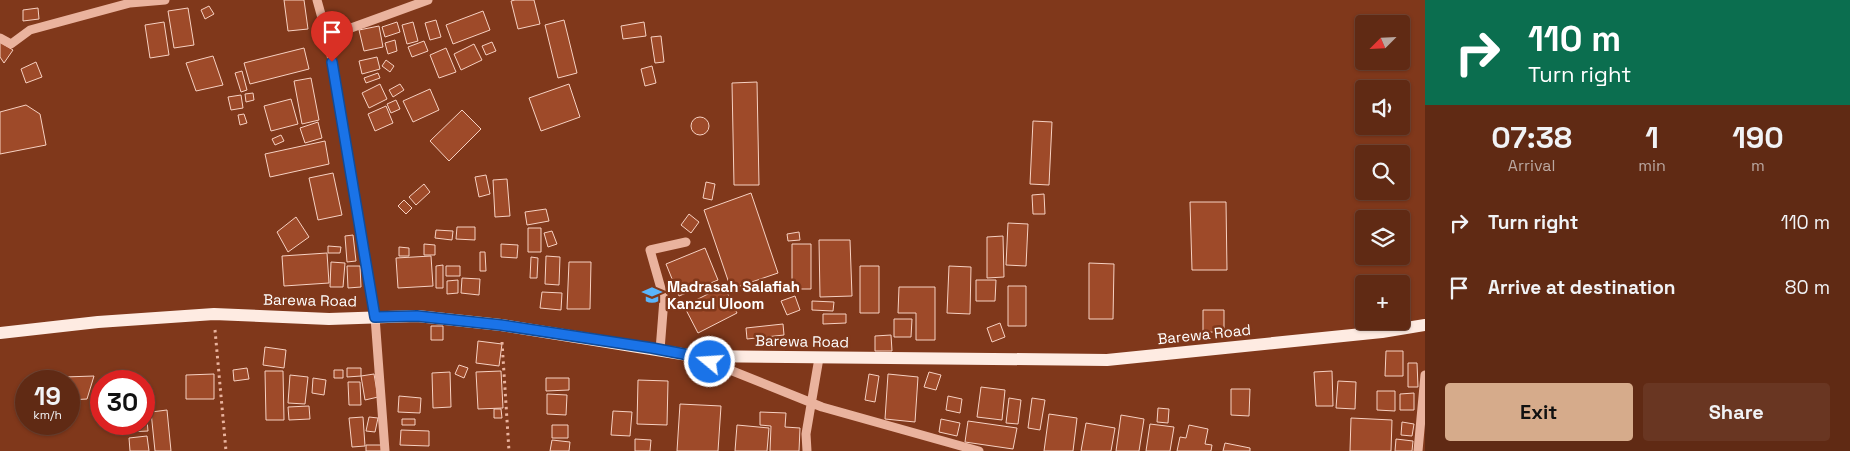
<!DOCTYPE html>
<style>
:root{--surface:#602a14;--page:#693622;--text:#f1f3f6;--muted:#baa7a0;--line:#744634;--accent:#d6ab8b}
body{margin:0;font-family:"Space Grotesk",sans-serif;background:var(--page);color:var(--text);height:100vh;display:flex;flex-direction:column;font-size:19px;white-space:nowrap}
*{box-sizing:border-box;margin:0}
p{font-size:16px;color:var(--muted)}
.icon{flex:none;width:28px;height:28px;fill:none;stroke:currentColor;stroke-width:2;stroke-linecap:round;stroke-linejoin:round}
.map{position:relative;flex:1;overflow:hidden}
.sheet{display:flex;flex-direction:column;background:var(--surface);width:425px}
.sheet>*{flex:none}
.guide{background:#0b6e4f;color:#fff;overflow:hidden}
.needle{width:32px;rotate:246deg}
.tools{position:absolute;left:1355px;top:15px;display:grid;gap:10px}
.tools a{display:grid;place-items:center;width:55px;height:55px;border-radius:5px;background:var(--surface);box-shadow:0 1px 4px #0004,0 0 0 1px var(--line);font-size:25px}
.speed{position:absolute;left:15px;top:370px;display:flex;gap:10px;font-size:25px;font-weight:700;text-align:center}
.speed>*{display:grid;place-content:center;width:65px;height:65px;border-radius:50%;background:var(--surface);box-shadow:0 1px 4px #0004,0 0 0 1px var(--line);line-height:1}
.speed small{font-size:12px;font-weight:400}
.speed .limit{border:8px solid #d22;background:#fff;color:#111}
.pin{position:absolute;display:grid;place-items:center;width:42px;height:42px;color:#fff;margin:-51px -21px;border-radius:50% 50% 50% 0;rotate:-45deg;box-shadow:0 0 5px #0007}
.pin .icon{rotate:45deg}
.me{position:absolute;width:55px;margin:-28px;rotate:288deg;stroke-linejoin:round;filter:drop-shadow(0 0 4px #0008)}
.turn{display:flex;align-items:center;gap:18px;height:105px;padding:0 20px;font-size:22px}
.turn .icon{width:65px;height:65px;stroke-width:2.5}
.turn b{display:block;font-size:35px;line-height:42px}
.eta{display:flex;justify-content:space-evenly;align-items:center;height:85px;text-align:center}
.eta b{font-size:30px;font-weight:600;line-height:35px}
.button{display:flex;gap:10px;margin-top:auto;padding:10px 20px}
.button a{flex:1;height:58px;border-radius:5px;background:var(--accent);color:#111;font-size:20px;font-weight:600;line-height:58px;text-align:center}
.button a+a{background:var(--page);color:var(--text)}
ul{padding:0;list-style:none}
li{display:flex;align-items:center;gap:15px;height:65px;padding:0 20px}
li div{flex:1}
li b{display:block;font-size:19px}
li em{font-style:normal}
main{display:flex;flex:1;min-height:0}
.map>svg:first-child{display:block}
.building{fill:#9e4a29;stroke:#f7d1c2}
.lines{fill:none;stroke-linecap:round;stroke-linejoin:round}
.path{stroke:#eab39e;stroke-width:3;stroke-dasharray:2.5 4;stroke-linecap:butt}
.minor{stroke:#eab39e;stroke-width:9}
.major{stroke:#feebe2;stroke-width:12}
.route-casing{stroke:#114b97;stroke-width:12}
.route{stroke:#1a73e8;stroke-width:9}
.labels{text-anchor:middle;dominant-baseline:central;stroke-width:5;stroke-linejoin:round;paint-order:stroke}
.poi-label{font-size:15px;font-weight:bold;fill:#fff;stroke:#80381b;text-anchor:start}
.street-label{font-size:15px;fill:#fff;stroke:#80381b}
</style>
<main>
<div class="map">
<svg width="1425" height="451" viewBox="0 0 1425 451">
<rect width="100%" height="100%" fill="#80381b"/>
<path class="building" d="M284,0h20l4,29 -20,2z
M515,0h19l6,24 -22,5 -7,-28z
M209,6l5,8 -9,5 -4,-9z
M38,8l1,11 -16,2v-11z
M188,8l6,37 -20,3 -6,-37z
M483,11l7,19 -37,14 -7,-19z
M436,20l5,17 -11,3 -5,-17z
M564,20l13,53 -19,5 -13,-53z
M164,22l5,33 -19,3 -5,-33z
M397,22l3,10 -15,5 -3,-10z
M413,22l5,19 -11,3 -5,-19z
M644,22l2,14 -23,3 -2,-13z
M379,26l4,21 -19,4 -5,-21z
M661,36l3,26 -9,1 -4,-26z
M395,40l2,11 -9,3 -3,-11z
M424,41l4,10 -16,6 -4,-10z
M0,42l13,8 -9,13 -4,-6z
M492,42l4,9 -10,4 -4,-9z
M474,44l8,16 -21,10 -7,-16z
M304,48l5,21 -59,15 -6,-21z
M446,48l10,24 -17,6 -9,-23z
M213,56l10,29 -27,6 -10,-28z
M377,57l3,12 -18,5 -3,-13z
M386,60l8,6 -4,6 -8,-6z
M36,62l6,15 -16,6 -5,-14z
M652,66l4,17 -11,3 -4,-17z
M242,71l5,19 -6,2 -6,-19z
M378,73l2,5 -14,5 -2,-5z
M311,78l8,42 -17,4 -8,-43z
M757,82l2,103h-25l-2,-102z
M380,84l7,15 -18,9 -7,-15z
M400,84l4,6 -11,7 -4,-7z
M569,84l11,33 -39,14 -12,-33z
M430,89l9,21 -26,12 -10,-21z
M253,93l1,7 -8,2 -1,-8z
M241,95l2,13 -12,2 -3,-13z
M291,99l7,25 -27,7 -7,-25z
M396,100l4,9 -9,4 -4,-9z
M26,105l14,9 6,31 -46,9v-42z
M386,106l7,17 -18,8 -7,-17z
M462,110l19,19 -32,32 -19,-20z
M244,114l3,9 -7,2 -2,-10z
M691 126a9 9 0 1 1 18 0a9 9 0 1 1-18 0Z
M1033,121l19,1 -3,63 -19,-1z
M318,122l4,16 -17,5 -5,-15z
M281,135l3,6 -9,4 -3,-6z
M325,141l4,23 -59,13 -5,-23z
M333,173l9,42 -24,5 -9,-42z
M486,175l4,19 -11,3 -4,-20z
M507,179l3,37 -15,1 -2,-37z
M706,182l9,2 -3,16 -9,-2z
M424,184l6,8 -14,13 -7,-8z
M751,193l27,80 -47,16 -27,-79z
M1044,194l1,20h-12l-1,-19z
M404,200l8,8 -6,6 -8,-8z
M1190,202h36l1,68h-35z
M546,209l3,12 -22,4 -2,-13z
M689,214l10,8 -8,11 -10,-8z
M296,217l13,20 -21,15 -11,-20z
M1008,223l20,1 -2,42 -20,-1z
M457,227h18v13l-19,-1z
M528,228h13v24h-13z
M436,230l17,1 -1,9 -17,-2z
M552,231l5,13 -9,3 -4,-14z
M799,232l1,8 -12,1 -1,-7z
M353,235l3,26 -9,1 -2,-26z
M1003,236l1,41 -17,1v-41z
M819,240h31l2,56 -32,1z
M424,244l11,1v10h-11z
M501,244l17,1 -1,13 -16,-1z
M792,244h19v45h-19z
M328,246l13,1 -1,6h-12z
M399,247l10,1v8h-10z
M705,248l13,32 -39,16 -13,-32z
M480,252h5l1,19h-6z
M327,253l2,30 -45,3 -2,-30z
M431,256l2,30 -35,2 -2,-30z
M546,256l14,1 -1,28 -14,-1z
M531,257l7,1 -1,20h-7z
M331,262l14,1 -2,24h-13z
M569,262h22l-1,47h-23z
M1089,263l25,1 -1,55h-24z
M443,265v23h-7v-22z
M347,266h13l1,21 -13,1z
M446,266h14v10h-14z
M860,266h19v47h-19z
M949,266l22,1 -1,47 -23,-1z
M462,278l18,1 -1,16 -18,-2z
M458,280v13l-11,1v-13z
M976,280h20l-1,21h-19z
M724,286l13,27 -39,20 -14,-27z
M1008,286h18v40h-18z
M899,287h36v53h-19v-27h-18z
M542,292l20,1 -1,17 -21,-2z
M795,296l5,14 -13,5 -6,-14z
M812,301l22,1 -1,9 -21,-1z
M1203,310h21v22h-21z
M823,314h23v9l-23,1z
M894,319h18l-1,18h-17z
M1000,323l5,14 -13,5 -5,-14z
M783,324l1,11 -37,4 -1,-11z
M431,326h12v14h-12z
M891,335l1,16h-17v-15z
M478,341l24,3 -3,22 -23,-3z
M265,347l21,3 -2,18 -21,-3z
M1386,351h17v25h-18z
M1408,363h9l1,24h-10z
M459,365l9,3 -4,10 -9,-4z
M247,368l2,11 -15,2 -1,-11z
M347,368h14v8l-14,1z
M334,370h9v8h-9z
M265,371h18l1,49h-18z
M501,371l2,37 -25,1 -2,-37z
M1332,371l1,35h-17l-2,-34z
M450,372l1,35 -18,1 -1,-35z
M929,372l12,3 -5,15 -12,-3z
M214,374v25h-28v-24z
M374,374l4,23 -13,3 -4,-24z
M869,374l10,2 -4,26 -10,-2z
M888,374l30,3 -3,45 -30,-3z
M290,375l18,2 -3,27 -17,-1z
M94,376l-7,23 -18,1v-19h-5v-4z
M313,378l13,2 -2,15 -12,-2z
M546,378h23v12l-23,1z
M638,380l30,1 -1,44 -30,-1z
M1338,381l18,1 -1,27 -19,-1z
M348,382h12l1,23h-12z
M144,387l4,44 -19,1 -1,-8h16z
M981,387l24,3 -3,30 -25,-3z
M1231,389h19l-1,27 -18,-1z
M1377,391h18v20l-18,-1z
M1414,393v17h-14v-16z
M547,394l20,1 -1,20 -19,-1z
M399,396l22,2 -1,15 -22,-1z
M948,396l14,3 -2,14 -14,-3z
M1009,398l12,2 -3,24 -12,-1z
M1032,398l13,2 -5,30 -12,-2z
M680,404l41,2 -3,45h-41z
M309,406l1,13 -21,1 -1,-13z
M1158,408l11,1 -1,14 -11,-1z
M494,409h7l1,9h-8z
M167,410l4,41h-16l-4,-39z
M613,411l19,1 -2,24 -19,-1z
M760,412l26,1 -1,14 15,1 -1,23h-29l1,-25 -11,-1z
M1049,414l28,4 -4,33h-29z
M1121,415l23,4 -5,32h-23z
M363,417l2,29 -13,1 -3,-29z
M369,417l9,1 -3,14 -9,-1z
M1351,418l41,2 -1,31h-41z
M402,419h13v6h-13z
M941,419l19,4 -3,13 -18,-4z
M968,421l49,7 -4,21 -48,-7z
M1402,422l12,2 -2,12 -11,-1z
M1086,423l29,5 -4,23h-30z
M1150,424l24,3 -4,24h-24z
M552,425h16v13h-16z
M737,425l32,3 -2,23h-32z
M1189,425l19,4 -3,15 7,1 -1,6h-34l3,-14 6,1z
M401,430l28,1v15l-29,-1z
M147,436l2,15h-19l-1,-13z
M635,439l16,1 -1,11h-15z
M1396,439l17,2 -1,10h-17z
M552,440l18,2 -1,9h-19z
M1225,443l25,5v3h-27z
M366,445h17v6h-17z"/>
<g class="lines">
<path class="path" d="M215,330l11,121
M502,342l7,109"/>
<path class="minor" d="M317,0l12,43
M0,38l11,6 19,-14 100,-27 35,-3
M660,350l4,-51 -14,-49 36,-8
M700,358l122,49 157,44
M385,451l-10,-134 -46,-274 11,-11 88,-32
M807,451l-1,-17 13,-76
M1418,451l7,-76"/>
<path class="major" d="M0,333l98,-11 116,-8 115,5 88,-3 84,9 193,31 413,4 275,-28 43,-7"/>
</g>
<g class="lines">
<defs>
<path id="route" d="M332,62l43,255 42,-1 84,9 151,23 42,8 16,6"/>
</defs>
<use href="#route" class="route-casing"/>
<use href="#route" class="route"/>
</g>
<defs>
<symbol id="school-bare" viewBox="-9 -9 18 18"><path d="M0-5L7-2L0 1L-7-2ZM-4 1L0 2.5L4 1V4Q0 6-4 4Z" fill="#5ab5fc" stroke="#80381b" stroke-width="2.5" paint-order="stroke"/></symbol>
</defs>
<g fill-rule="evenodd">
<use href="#school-bare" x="638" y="281" width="28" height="28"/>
</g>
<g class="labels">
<g class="poi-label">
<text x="667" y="286">Madrasah Salafiah<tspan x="667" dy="17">Kanzul Uloom</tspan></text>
</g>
<g class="street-label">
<text transform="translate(310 300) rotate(1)">Barewa Road</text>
<text transform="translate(1204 334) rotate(-6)">Barewa Road</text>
<text transform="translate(802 341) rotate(1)">Barewa Road</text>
</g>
</g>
</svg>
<div class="tools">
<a><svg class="needle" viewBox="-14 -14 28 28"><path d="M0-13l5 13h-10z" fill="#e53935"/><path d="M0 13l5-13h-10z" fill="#baa7a0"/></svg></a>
<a><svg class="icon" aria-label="sound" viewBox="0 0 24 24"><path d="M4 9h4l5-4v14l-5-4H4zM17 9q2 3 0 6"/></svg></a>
<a><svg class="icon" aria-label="search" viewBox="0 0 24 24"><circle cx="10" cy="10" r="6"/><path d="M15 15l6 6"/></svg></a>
<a><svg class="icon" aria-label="layers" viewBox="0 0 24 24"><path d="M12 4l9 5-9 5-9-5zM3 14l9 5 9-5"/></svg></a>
<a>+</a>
</div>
<div class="speed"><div>19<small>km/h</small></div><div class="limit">30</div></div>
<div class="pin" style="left:332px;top:62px;background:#d93025"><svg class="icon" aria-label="arrive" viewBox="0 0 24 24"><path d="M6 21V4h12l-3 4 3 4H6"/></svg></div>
<svg class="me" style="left:710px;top:362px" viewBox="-20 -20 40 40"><circle r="17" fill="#1a73e8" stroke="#fff" stroke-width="3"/><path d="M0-11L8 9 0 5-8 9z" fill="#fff"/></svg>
</div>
<section class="sheet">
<div class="guide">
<div class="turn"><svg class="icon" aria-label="right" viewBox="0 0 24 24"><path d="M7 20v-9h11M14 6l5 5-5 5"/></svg><div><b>110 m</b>Turn right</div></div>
</div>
<div class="eta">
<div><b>07:38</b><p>Arrival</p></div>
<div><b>1</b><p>min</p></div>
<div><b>190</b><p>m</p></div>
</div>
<ul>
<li><svg class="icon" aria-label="right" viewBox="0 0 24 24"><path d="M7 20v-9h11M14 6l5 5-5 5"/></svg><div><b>Turn right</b></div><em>110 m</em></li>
<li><svg class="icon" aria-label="arrive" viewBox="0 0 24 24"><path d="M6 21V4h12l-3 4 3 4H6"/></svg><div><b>Arrive at destination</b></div><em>80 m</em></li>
</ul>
<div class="button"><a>Exit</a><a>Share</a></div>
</section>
</main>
